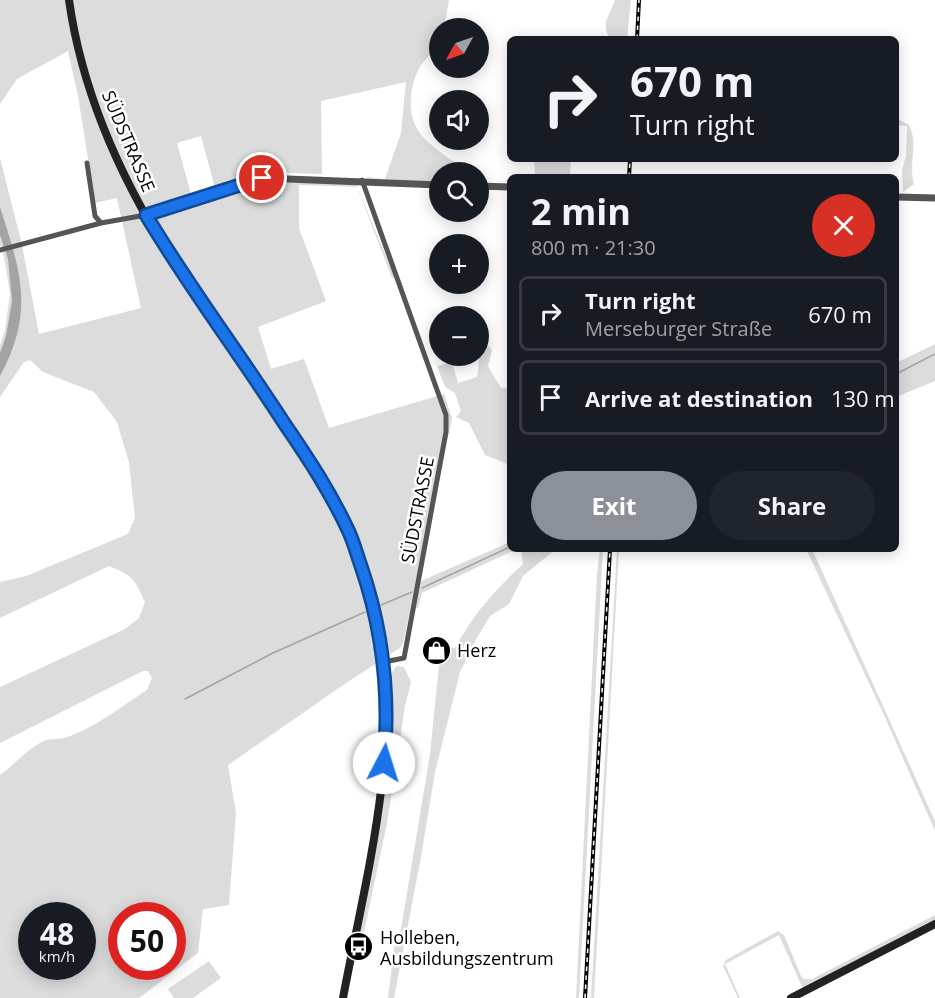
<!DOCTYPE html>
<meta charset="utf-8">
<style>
:root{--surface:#171b24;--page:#20242c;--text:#f1f3f6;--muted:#9ea1a6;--line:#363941;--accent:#8c9099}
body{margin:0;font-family:"Open Sans",sans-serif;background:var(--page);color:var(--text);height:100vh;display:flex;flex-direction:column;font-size:22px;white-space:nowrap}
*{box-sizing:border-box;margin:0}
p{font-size:20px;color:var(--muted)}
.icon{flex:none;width:33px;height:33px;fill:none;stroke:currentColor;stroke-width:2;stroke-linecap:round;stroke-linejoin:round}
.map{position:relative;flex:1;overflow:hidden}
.details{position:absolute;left:507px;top:174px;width:392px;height:378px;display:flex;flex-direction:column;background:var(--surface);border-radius:9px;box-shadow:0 3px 15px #0003}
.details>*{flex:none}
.banner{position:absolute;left:507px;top:36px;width:392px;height:126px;border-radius:9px;box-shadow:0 3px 15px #0003;background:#171b24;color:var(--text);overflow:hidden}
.needle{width:39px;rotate:230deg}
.buttons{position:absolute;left:429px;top:18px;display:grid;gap:12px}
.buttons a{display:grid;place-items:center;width:60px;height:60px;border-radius:50%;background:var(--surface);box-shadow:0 3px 15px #0003;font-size:30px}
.speed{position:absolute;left:18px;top:902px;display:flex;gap:12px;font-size:30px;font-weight:700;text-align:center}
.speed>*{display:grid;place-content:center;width:78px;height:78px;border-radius:50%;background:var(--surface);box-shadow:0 3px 15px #0003;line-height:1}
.speed small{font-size:15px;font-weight:400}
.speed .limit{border:9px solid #d22;background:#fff;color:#111}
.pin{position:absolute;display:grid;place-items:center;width:51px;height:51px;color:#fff;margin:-26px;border:3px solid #fff;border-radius:50%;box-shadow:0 2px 6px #0007}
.me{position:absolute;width:66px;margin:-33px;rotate:5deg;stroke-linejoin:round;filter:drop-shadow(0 0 4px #0008)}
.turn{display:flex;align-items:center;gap:21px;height:126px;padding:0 24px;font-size:27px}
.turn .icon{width:78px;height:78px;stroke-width:2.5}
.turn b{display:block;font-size:42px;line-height:51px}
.round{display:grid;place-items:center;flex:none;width:63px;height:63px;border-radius:32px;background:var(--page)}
.overview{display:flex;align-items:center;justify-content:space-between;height:102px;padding:0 24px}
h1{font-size:36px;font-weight:700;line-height:45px}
.button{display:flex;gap:12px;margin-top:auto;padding:12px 24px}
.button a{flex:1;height:69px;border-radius:36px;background:var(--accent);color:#fff;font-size:24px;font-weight:700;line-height:69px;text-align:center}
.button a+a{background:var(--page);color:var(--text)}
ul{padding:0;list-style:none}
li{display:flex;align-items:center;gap:18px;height:75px;margin:0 12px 9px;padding:0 12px;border:3px solid var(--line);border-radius:9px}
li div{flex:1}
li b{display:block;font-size:22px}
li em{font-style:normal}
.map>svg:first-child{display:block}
.green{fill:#dcdcdc;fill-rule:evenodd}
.water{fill:#a3a3a3}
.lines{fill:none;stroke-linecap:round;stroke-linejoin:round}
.stream{stroke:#a3a3a3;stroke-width:1.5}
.minor{stroke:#555;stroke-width:5}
.tertiary{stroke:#555;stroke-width:7}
.secondary{stroke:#222;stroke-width:8}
.rail-casing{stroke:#000;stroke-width:4}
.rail{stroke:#fff;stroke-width:1.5;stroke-dasharray:4.5;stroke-linecap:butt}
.route-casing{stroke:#114b97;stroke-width:15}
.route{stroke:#1a73e8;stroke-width:10}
.labels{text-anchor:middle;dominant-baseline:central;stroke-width:5;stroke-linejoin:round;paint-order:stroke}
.street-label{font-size:18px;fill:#000;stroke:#fff}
.poi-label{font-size:18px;fill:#000;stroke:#fff;text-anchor:start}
</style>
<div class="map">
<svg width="935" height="998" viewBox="0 0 935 998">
<rect width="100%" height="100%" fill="#fff"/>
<path class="green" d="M0,0h449l-5,28h-4l-1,18c-6,7 -14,13 -19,21 -12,21 -14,53 4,71 13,13 30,24 45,34h-29l-1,11 -72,-5v-1l18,2 16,-46 5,-51 -85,19 1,73 -59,-2 -7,11 13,-3 87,4 39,94h-3l-35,-91 -58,-2v43l27,73 -68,26 13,42 33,-10 25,69 115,-34 8,24 -49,225 -3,5 -54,35 -118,82 8,48 -7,92 -26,4 -5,44 -59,45h-139v-223c14,-10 28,-27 44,-34 7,-3 15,-1 23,-4 28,-9 55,-31 80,-47l5,-12 -4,-7h-5l-143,72v-56l125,-58 14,-11 6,-16c-10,-23 -13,-27 -36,-36l-109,52v-36l26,-6 102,-42 7,-16 -6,-55 -12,-41 -23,-30 -51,-20 -13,-12 -6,2 -24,35v-51l5,-16 5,-36 -6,-37 -4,-13v-86l22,87 17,89 102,-26 -24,-110 -22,5 -17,-107 -10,-45 -51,28 -17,25zM201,136l14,52 -24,6 -14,-51zM62,903l2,12h18v51h-50v-51h22zM122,915h50v51h-50z
M615,0h16l-4,39h-16c-12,-15 -1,-23 4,-39z
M896,118l13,7c10,19 -1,40 5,59l-11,8 -1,-22 4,-14 1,-30 -11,-1z
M534,159h37l-1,18h-35z
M479,334l13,16 -4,16 13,22h9v77l-25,-10 -16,-32 -13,-6 5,-6 -6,-18 -10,-6 -8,-21 15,-4 6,21 19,-6c3,-16 1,-27 2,-43z
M935,344v37l-39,16v-34z
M510,542v7h7l-95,44 -4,15h-2l5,-27z
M521,549h35l-33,27 -14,28 -19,12 -15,25 -15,31 -25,100 -14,85 -27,141h-6l7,-57h4l31,-187 11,-108 14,2c19,-35 39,-57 68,-84z
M600,549h3l-24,449h-3l21,-424z
M617,549h2l-25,449h-3z
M806,549h6l123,272v10l-51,-116z
M397,666l7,1 7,15 -6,24 -18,117 -24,114 -3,-1v-12c11,-63 27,-127 29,-191 1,-16 -5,-58 8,-67z
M935,915v6l-132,68 -24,-54 -54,29 15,34h-2l-15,-32 3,-6 52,-29 6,4 17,41 3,3h8z
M209,961l12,17 -28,20h-19l-6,-9z"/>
<path class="water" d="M0,207c21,66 35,104 0,169v-23l6,-17 6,-35 -4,-42 -8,-24z"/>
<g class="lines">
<path class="stream" d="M896,374l39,-20
M422,588l88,-41
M381,605l31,-13
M185,699l88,-46 92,-41"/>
<path class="minor" d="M87,163l8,53 6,7
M362,180l84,235v17l-42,226 -20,4
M0,250l101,-27 45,-8"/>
<path class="tertiary" d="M478,186l32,1
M896,197l39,1
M146,215l116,-37 178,7"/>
<path class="secondary" d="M69,0c14,100 60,196 116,279 36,52 73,104 108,157 21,31 42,63 57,98 14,32 24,69 30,104 21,113 -16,248 -37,360
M791,998l144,-74"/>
<defs>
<path id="rail" d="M637,39l2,-39
M629,177l1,-18
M585,998l25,-449"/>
</defs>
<use href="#rail" class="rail-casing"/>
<use href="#rail" class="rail"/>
</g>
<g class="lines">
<defs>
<path id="route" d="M262,178l-116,37c43,72 93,138 138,208 24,35 47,70 65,109 5,11 8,23 12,34 22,64 29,130 23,197"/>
</defs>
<use href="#route" class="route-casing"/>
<use href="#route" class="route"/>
</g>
<defs>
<symbol id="shop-disc" viewBox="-11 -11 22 22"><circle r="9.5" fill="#000" stroke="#fff"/><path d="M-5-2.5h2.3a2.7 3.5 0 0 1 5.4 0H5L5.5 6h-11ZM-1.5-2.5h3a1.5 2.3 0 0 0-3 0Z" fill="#fff"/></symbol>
<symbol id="bus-disc" viewBox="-11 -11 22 22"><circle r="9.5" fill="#000" stroke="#fff"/><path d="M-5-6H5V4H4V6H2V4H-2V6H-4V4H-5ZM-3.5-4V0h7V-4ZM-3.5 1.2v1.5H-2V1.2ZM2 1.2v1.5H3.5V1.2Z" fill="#fff"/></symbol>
</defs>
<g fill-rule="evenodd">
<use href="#shop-disc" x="420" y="634" width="33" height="33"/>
<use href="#bus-disc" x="342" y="930" width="33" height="33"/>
</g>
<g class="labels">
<g class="street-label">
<text transform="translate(129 141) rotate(67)">SÜDSTRASSE</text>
<text transform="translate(417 510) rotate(-79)">SÜDSTRASSE</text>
</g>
<g class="poi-label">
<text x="457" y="650">Herz</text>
<text x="380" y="937">Holleben,<tspan x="380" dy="21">Ausbildungszentrum</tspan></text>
</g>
</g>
</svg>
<div class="buttons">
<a><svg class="needle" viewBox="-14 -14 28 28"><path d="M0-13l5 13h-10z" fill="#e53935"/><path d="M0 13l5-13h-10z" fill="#9ea1a6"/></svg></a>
<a><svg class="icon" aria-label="sound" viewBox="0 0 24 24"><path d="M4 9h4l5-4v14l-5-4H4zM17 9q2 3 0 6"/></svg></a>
<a><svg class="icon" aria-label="search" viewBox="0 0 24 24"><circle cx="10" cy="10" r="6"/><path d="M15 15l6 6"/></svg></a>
<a>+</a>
<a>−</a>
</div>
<div class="speed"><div>48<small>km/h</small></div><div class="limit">50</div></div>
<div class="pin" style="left:262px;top:178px;background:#d93025"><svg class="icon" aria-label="arrive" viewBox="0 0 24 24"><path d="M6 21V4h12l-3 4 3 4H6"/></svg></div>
<svg class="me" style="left:384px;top:763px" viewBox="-20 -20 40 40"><circle r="19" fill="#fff"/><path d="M0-13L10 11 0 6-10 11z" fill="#1a73e8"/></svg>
<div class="banner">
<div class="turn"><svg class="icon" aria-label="right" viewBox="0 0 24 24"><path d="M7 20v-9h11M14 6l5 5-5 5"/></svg><div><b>670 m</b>Turn right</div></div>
</div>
<section class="details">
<div class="overview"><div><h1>2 min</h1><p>800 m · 21:30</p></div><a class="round" style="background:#d93025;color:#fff"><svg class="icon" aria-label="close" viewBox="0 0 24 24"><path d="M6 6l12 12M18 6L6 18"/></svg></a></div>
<ul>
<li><svg class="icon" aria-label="right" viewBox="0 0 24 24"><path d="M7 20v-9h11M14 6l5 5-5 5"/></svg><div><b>Turn right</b><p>Merseburger Straße</p></div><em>670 m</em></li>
<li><svg class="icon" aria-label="arrive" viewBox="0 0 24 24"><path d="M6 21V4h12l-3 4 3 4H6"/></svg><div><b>Arrive at destination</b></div><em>130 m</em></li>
</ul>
<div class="button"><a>Exit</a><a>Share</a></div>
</section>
</div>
